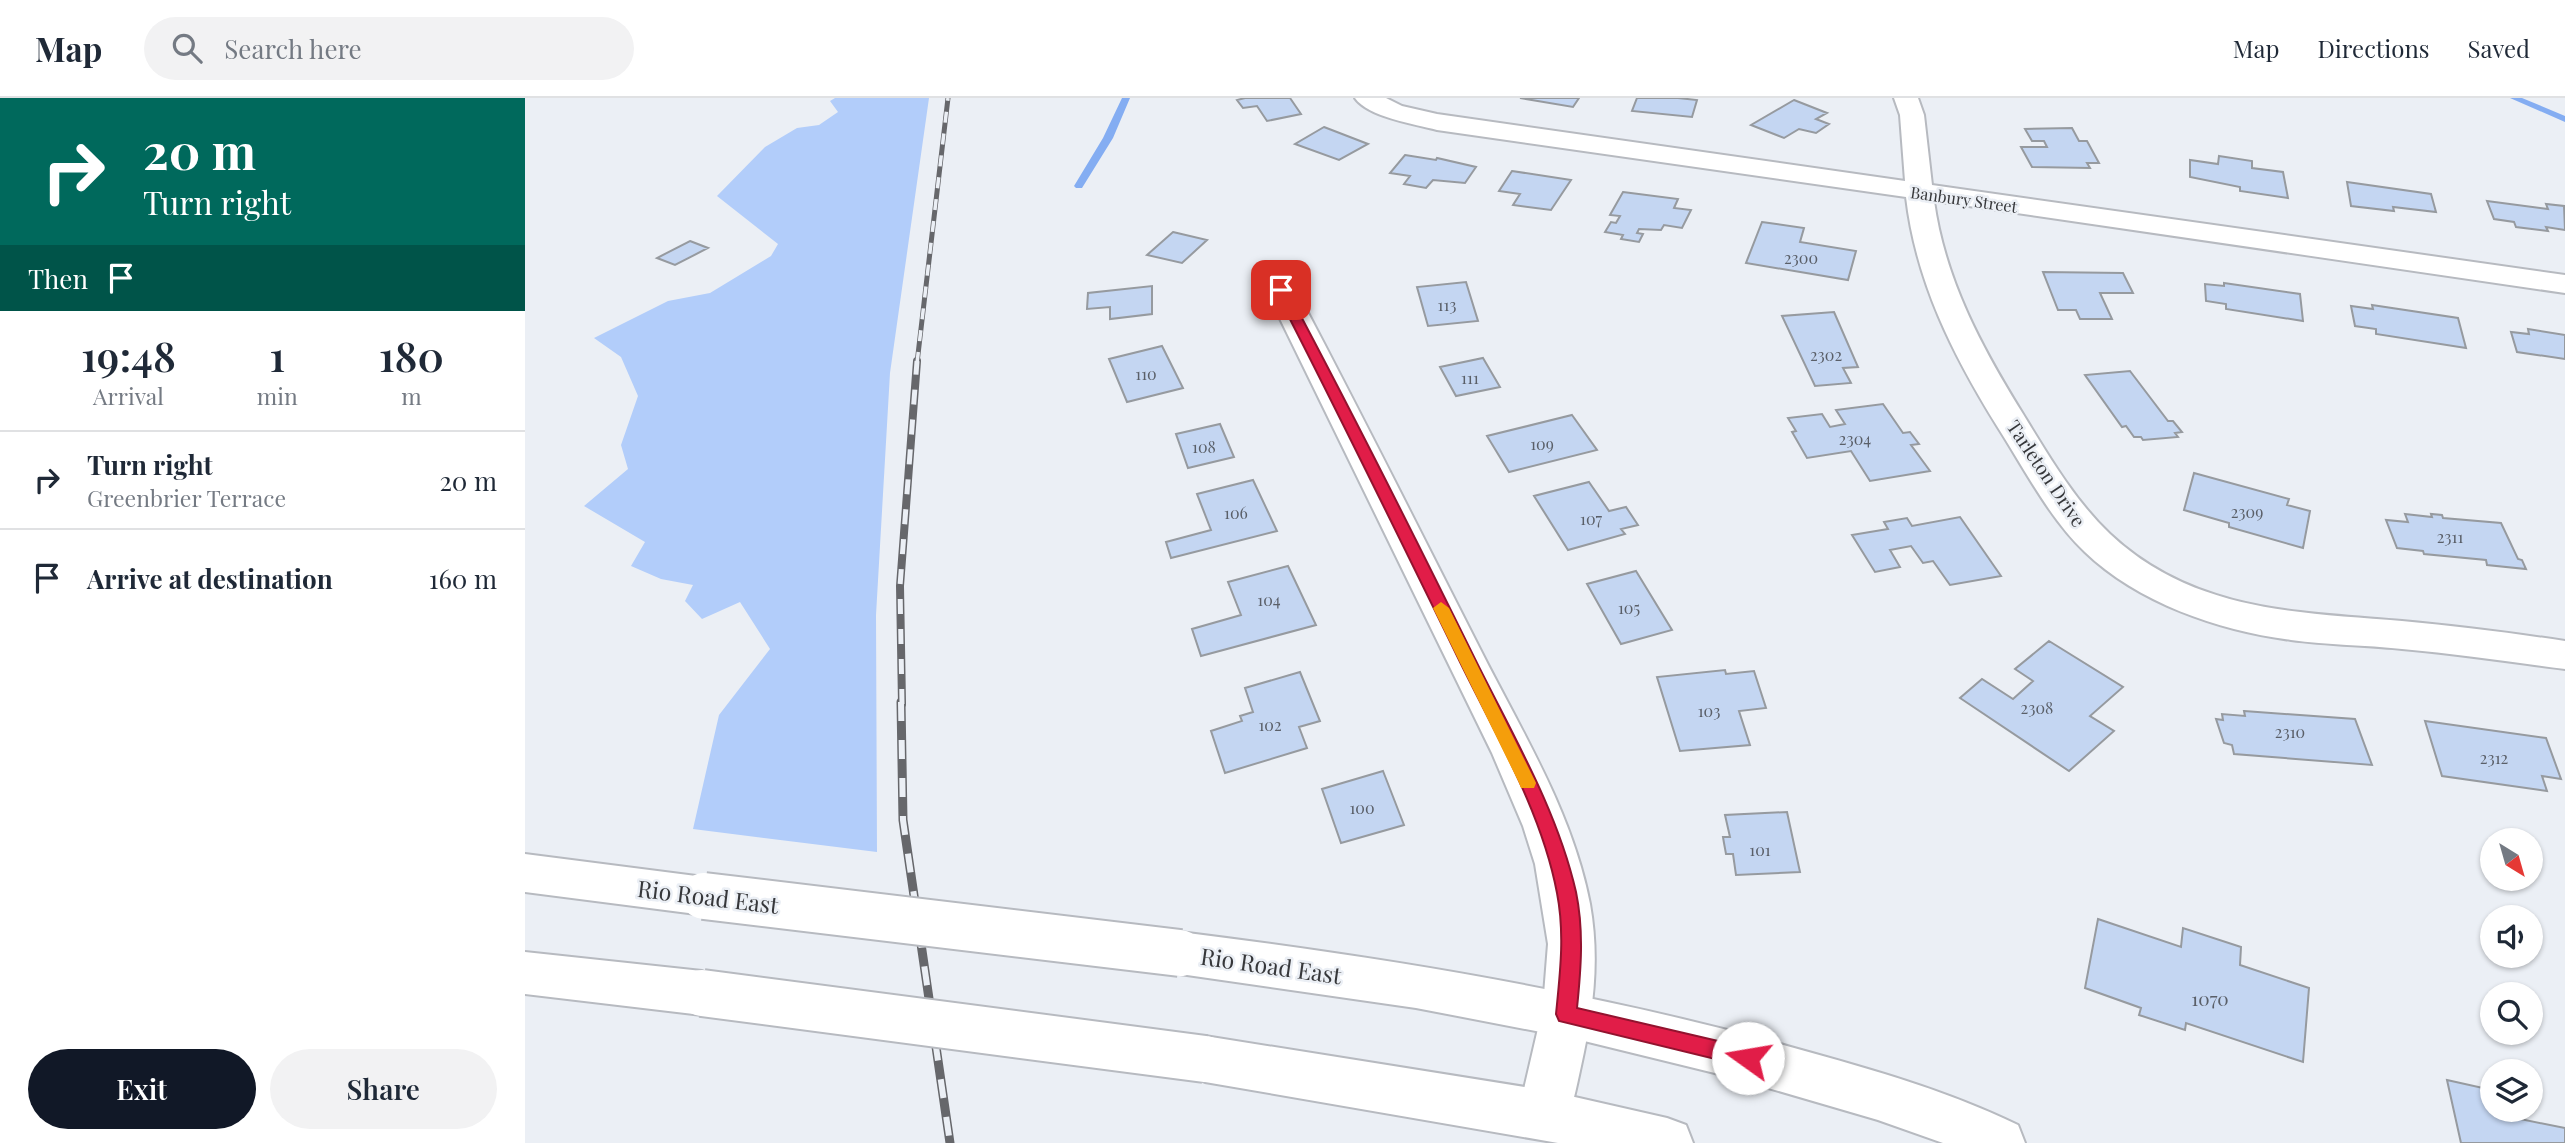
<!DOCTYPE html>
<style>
:root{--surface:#fff;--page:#f2f2f3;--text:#1f2937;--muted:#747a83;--line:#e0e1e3;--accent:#111827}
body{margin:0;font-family:"Playfair Display",serif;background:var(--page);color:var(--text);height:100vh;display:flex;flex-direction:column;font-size:26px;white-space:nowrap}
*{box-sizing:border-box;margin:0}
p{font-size:23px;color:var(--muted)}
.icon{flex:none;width:38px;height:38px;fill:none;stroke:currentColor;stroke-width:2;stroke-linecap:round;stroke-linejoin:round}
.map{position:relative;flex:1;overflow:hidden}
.panel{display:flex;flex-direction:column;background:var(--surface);width:525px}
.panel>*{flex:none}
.top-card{background:#00695c;color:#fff;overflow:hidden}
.needle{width:46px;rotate:143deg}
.fabs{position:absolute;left:1955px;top:730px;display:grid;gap:14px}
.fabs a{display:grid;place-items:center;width:63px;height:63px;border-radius:50%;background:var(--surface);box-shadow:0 2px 5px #0004;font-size:35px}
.pin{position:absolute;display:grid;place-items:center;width:60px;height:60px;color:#fff;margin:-30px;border-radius:14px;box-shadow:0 4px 10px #0006}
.me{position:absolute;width:77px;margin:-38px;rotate:283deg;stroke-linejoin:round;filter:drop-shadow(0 0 5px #0008)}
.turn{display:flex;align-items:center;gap:24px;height:147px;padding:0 28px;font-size:32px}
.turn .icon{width:91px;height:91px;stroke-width:2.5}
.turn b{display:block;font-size:49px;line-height:60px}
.then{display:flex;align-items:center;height:66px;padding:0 28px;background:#0003;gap:14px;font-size:26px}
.eta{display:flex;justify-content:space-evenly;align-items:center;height:119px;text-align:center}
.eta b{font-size:42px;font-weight:600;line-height:49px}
.action{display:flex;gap:14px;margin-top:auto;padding:14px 28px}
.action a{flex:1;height:80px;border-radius:42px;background:var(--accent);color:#fff;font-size:28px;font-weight:600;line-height:80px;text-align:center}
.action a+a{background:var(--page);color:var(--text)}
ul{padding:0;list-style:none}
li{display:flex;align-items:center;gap:21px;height:98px;padding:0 28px;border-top:2px solid var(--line)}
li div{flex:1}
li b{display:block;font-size:26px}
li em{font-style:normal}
header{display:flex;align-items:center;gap:42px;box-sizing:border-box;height:98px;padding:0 35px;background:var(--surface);border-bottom:2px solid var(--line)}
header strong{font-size:33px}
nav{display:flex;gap:38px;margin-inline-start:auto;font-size:24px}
.search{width:490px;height:63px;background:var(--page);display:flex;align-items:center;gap:18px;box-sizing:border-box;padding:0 24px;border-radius:38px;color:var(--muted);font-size:26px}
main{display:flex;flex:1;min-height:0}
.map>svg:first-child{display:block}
.green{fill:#b2cdfa}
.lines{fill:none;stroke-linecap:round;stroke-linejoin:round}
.stream{fill:#84adf2;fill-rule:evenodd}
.building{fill:#c4d6f2;stroke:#969a9f;stroke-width:2}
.minor-casing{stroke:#b7bac0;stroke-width:4}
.secondary-casing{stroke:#b7bac0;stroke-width:4}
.minor{fill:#fff;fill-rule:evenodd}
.secondary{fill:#fff;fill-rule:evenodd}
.rail-far2-casing{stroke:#66676b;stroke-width:5}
.rail-far1-casing{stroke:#66676b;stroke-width:8}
.rail-casing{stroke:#66676b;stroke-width:9}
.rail-far2{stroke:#ebeff5;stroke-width:3.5;stroke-dasharray:11;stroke-linecap:butt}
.rail-far1{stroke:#ebeff5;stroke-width:5;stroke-dasharray:15;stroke-linecap:butt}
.rail{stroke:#ebeff5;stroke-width:6;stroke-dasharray:19;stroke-linecap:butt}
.secondary-bridge-casing{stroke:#b7bac0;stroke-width:50;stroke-linecap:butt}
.secondary-bridge{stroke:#fff;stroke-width:46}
.route{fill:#e11d48;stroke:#92132f;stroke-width:2}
.slow{fill:#f59e0b}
.labels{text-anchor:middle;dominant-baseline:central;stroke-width:5;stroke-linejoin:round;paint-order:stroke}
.far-street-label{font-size:16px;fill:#36373a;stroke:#ebeff5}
.number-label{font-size:16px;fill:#5a5f68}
.street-label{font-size:19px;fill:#36373a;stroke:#ebeff5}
.near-number-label{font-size:19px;fill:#5a5f68}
.near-street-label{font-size:23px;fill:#36373a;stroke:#ebeff5}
</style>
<header>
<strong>Map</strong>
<div class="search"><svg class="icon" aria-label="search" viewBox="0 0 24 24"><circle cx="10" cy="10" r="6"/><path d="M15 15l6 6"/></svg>Search here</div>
<nav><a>Map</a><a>Directions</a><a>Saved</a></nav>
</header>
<main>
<section class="panel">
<div class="top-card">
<div class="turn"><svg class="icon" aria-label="right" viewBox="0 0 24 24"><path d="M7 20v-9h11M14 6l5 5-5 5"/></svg><div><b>20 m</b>Turn right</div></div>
<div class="then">Then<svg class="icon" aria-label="arrive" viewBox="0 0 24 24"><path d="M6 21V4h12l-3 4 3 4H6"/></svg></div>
</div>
<div class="eta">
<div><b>19:48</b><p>Arrival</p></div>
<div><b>1</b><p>min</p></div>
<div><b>180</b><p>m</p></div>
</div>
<ul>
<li><svg class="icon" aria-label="right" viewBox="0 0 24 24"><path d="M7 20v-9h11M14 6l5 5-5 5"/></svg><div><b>Turn right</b><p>Greenbrier Terrace</p></div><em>20 m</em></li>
<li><svg class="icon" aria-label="arrive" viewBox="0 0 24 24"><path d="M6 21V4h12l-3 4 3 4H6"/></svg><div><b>Arrive at destination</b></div><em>160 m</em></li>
</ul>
<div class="action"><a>Exit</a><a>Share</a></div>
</section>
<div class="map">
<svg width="2040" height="1045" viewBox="0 0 2040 1045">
<rect width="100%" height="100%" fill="#ebeff5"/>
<path class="green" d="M310,0h94l-39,275 -14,242 1,237 -184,-23 26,-114 51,-66 -30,-47 -38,17 -17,-18 8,-16 -32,-6 -30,-13 14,-24 -61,-36 44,-37 -7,-24 17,-49 -17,-39 -27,-19 74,-37 42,-8 61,-37 7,-12 -61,-48 48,-49 32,-19 22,-3 19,-13 -8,-11z"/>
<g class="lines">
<path class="stream" d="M597,0h8l-17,40 -31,50h-6l-2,-2 29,-48z
M1985,0h12l43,18v6z"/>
</g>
<path class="building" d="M720,0h45l11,16 -34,7 -10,-15 -14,2 -6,-8z
M995,0h59l-6,9z
M1112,0h41l19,2 -5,17 -60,-6z
M1269,2l33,13 -11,6 13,5 -13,9 -17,-4 -15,9 -33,-13z
M799,29l44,17 -29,16 -44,-16z
M1547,30l7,13h8l12,22h-12l3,5 -58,-1 -11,-20h26l-3,-6h-12l-7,-12z
M880,57l31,5 1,-2 39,9 -11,16 -32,-3 -7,8 -22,-4 6,-8 -20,-3z
M1694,58l33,5v7l31,4 5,26 -48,-7v-4l-50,-10v-17l28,4z
M987,73l59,9 -20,30 -38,-5 7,-11 -21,-3z
M1822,84l84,12 5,18 -43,-5 1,4 -43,-5z
M1098,94l55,7 -4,9 17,2 -9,18 -18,-3 -3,5 -22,-1 -2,4 6,1 -4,8 -18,-3 2,-4 -18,-3 6,-10 5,1 4,-7 -10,-1z
M1962,103l61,8 -2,-5 18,2 1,24 -19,-3 2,4 -32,-4 -2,-5 -20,-3z
M1237,124l42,6 -4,14 56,9 -8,29 -102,-17z
M648,134l34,8 -25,23 -35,-8z
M165,143l18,7 -33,17 -18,-7z
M1518,174l80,1 10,20h-33l12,26h-32l-4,-9h-18z
M941,184l12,39 -50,5 -11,-39z
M1699,185l76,11 3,27 -77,-12v-5l-20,-3 -1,-17 19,2z
M627,188v28l-42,5v-12l-23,2 1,-16z
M1847,207l86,13 8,30 -90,-14v-5l-21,-3 -4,-20 22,3z
M1309,214l24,55 -15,1 8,15 -36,3 -33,-70z
M2003,231l37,6v24l-48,-7 -6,-20 18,2z
M637,248l21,42 -56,14 -18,-43z
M958,260l17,29 -44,9 -16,-29z
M1605,273l38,50h5l9,11 -7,1 3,4 -35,3 -2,-3h-7l-8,-11 -4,1 -37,-52z
M1358,306l20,29 7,-1 9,12 -8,1 19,26 -60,10 -19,-30 -44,7 -15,-26 4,-1 -8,-13 34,-4 8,13 15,-3 -9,-14z
M1047,317l25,35 -88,22 -22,-36z
M695,326l14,33 -46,11 -12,-34z
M1669,375l95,26 -2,6 23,6 -7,37 -74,-21v-4l-45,-13z
M728,382l24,51 -106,27 -5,-16 45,-12 -14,-36z
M1064,384l20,29 17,-4 12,18 -17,4 4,5 -57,16 -34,-54z
M1880,416l27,3 -1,-3 11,1 1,3 58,5 17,36 4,1 4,9 -39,-4 -1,-5 -62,-6 -1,-3 -26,-3 -11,-28 22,2z
M1435,419l41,59 -51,9 -17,-24 -10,2 -12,-17 -21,4 10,17 -25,5 -23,-37 36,-6 -4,-7 23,-4 5,8z
M763,468l28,59 -115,31 -9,-27 49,-14 -13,-33z
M1111,473l36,59 -51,14 -34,-60z
M1524,543l74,46 -33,29 24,15 -45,40 -109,-73 22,-19 31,20 20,-18 -18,-12z
M1200,572l1,4 28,-3 12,37 -27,3 11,34 -70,6 -23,-74z
M775,574l20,49 -21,6 8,21 -82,25 -14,-42 31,-10 -2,-5 13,-4 -8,-24z
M1719,613l111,8 17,46 -138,-11 -2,-9 -8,-2 -8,-24 7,1 -1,-6 23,2z
M1900,623l121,17 15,41 -19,-3 5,15 -105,-15z
M858,673l21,54 -63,18 -19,-54z
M1262,714l13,60 -64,3 -3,-21h-7l-2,-11 -1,-6h7l-5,-22z
M1573,821l83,28 2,-19 58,19 -1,18 69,23 -6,74 -117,-39 -1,7 -46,-15 2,-7 -56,-20z
M1922,982l45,10v20h26l2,9 45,9v15h-104z"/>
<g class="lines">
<defs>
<path id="minor" d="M830,0h31l16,8 35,8 468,67 -5,-66 -6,-17h24l6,17 8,70 633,90v18l-631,-92c11,79 48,147 89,213 25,41 52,87 87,120 83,78 187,78 292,87 55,5 109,12 163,20v28c-54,-7 -108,-15 -163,-20 -37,-4 -74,-4 -111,-9 -71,-9 -153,-37 -206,-88 -36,-34 -61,-84 -88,-126 -44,-71 -81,-144 -91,-229l-469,-67c-22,-6 -69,-13 -82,-32z
M756,183l10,3 5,6c62,117 121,235 181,353 42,84 95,167 113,261 10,56 3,108 -9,162 -5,23 -9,45 -19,66l-18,8 -18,-8 -8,-17 25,-108 5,-63 -13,-80 -12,-38 -31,-73 -226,-463 5,-6z"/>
<path id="secondary" d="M0,756l179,23 16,5 7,14 -7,14 -16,5 -179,-23z
M655,834c200,25 398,57 593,110 83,23 167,45 245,83l7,18h-82l-65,-23 -151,-44 -155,-38 -156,-30 -236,-34 -17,-6 -7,-15 7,-15z
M0,854l177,19 17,7 7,15 -7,15 -17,7 -177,-21z
M680,938l339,54 123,28 19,7 7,18h-135l-353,-61 -18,-7 -7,-16 7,-16z"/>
</defs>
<use href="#minor" class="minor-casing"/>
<use href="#secondary" class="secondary-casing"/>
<use href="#minor" class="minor"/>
<use href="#secondary" class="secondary"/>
<defs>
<path id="rail-far2" d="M392,265l31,-265"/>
<path id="rail-far1" d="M377,606l-2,-118 17,-225"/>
<path id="rail" d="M376,604l2,118 47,323"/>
</defs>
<use href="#rail-far2" class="rail-far2-casing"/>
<use href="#rail-far1" class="rail-far1-casing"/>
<use href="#rail" class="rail-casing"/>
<use href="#rail-far2" class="rail-far2"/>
<use href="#rail-far1" class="rail-far1"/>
<use href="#rail" class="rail"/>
<defs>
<path id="secondary-bridge" d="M179,798l476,57
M177,895l503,66"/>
</defs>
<use href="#secondary-bridge" class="secondary-bridge-casing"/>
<use href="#secondary-bridge" class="secondary-bridge"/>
</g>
<path class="route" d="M756,188l6,4c65,122 127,245 188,369 37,75 82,150 101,233 8,39 5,77 1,116l171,40 7,3 3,7 -3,6 -7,3 -189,-46 -3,-7c4,-40 9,-80 1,-121 -15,-80 -60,-156 -96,-229 -61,-125 -122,-250 -186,-374z"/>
<path class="slow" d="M916,504l8,6 87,175 -2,5h-13l-2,-5 -86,-175z"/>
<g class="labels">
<g class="far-street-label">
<text transform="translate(1439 101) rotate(8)">Banbury Street</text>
</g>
<g class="number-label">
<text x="1276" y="159">2300</text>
<text x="922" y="206">113</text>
<text x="1301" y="256">2302</text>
<text x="621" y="275">110</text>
<text x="945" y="279">111</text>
<text x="1330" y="340">2304</text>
<text x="1017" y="345">109</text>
<text x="679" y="348">108</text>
<text x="1722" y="413">2309</text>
<text x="711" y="414">106</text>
<text x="1066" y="420">107</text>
<text x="1925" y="438">2311</text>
<text x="744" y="501">104</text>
<text x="1104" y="509">105</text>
<text x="1512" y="609">2308</text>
<text x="1184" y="612">103</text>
<text x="745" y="626">102</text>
<text x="1765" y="633">2310</text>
<text x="1969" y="659">2312</text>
<text x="837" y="709">100</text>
<text x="1235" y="751">101</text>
</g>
<g class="street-label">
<text transform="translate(1522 375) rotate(56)">Tarleton Drive</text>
</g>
<g class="near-number-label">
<text x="1685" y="900">1070</text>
</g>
<g class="near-street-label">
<text transform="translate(183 798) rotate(7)">Rio Road East</text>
<text transform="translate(746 867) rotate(8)">Rio Road East</text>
</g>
</g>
</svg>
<div class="fabs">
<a><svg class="needle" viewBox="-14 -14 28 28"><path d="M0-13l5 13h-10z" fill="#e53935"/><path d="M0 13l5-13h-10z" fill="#747a83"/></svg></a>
<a><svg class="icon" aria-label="sound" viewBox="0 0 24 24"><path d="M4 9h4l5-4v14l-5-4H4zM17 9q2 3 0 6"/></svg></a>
<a><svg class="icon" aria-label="search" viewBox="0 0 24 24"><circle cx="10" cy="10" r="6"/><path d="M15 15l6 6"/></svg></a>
<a><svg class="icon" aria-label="layers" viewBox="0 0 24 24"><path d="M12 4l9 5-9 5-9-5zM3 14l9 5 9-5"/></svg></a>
</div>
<div class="pin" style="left:756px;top:192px;background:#d93025"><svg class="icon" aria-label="arrive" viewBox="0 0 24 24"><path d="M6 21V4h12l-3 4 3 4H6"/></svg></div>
<svg class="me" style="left:1223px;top:960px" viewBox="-20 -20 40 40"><circle r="19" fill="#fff"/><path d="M0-13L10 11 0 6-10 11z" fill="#e11d48"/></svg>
</div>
</main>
